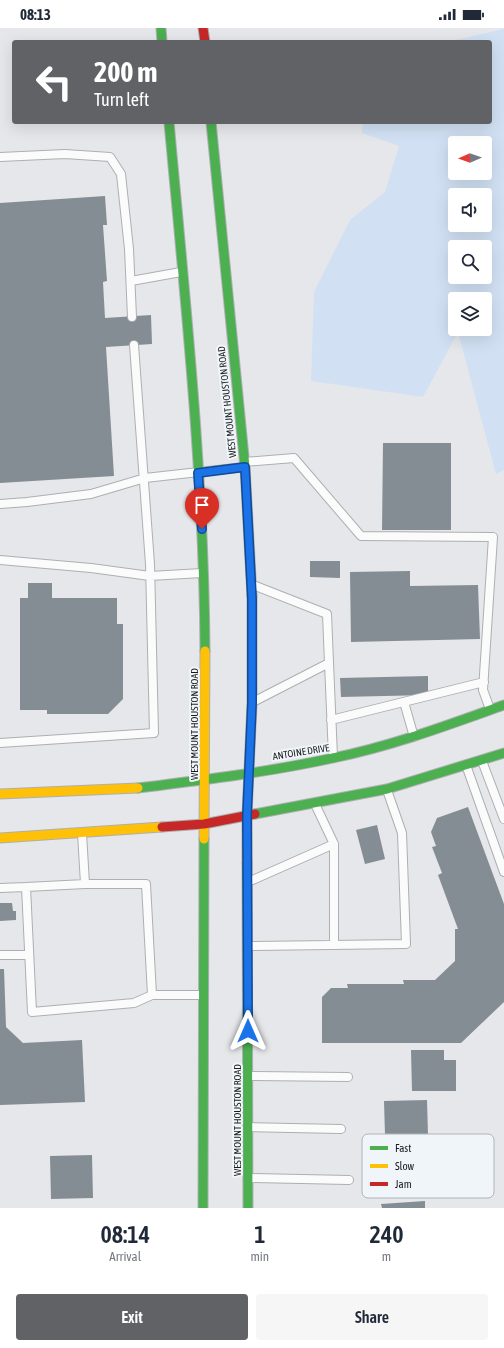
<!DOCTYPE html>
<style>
:root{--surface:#fff;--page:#f6f6f7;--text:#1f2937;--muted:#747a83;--accent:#616265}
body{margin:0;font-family:"Asap Condensed",sans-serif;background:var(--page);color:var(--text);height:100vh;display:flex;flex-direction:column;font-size:15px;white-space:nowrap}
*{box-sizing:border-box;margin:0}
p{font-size:13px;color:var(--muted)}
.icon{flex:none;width:22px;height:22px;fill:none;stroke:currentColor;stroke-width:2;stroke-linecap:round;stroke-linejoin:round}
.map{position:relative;height:1180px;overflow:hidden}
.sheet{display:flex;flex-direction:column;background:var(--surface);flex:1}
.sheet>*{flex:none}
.guide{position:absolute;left:12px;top:12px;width:480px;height:84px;border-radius:4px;box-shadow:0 4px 16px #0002;background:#616265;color:#fff;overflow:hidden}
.needle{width:26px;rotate:268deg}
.buttons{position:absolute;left:448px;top:108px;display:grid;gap:8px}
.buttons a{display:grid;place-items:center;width:44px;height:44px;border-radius:4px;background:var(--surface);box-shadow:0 4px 16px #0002;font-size:20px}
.pin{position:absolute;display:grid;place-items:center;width:34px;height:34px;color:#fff;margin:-41px -17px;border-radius:50% 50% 50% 0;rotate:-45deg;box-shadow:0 0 4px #0007}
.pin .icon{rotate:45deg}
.me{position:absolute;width:44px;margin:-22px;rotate:0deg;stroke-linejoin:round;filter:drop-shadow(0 0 3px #0008)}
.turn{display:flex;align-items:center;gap:14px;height:84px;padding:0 16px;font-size:18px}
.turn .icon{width:52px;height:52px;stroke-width:2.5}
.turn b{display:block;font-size:28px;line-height:34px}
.eta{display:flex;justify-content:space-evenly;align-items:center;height:68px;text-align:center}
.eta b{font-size:24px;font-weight:600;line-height:28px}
.button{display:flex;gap:8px;margin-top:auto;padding:8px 16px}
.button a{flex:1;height:46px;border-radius:4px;background:var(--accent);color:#fff;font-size:16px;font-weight:600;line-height:46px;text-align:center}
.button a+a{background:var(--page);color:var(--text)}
.status{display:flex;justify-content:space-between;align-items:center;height:28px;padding:0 20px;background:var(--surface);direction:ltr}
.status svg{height:11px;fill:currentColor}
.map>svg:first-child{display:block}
.green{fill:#d1e1f3;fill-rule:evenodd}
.building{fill:#858d94}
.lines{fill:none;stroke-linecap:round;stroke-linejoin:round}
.lane-casing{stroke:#adafb1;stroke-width:10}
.fast-casing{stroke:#adafb1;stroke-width:11}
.slow-casing{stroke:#adafb1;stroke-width:11}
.jam-casing{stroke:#adafb1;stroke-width:11}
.lane{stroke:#fbfbfc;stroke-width:8}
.fast{stroke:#4caf50;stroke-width:9}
.slow{stroke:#ffc107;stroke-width:9}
.jam{stroke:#c62828;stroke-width:9}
.route-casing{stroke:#114b97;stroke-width:10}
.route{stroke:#1a73e8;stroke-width:7}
.labels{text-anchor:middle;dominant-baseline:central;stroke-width:4;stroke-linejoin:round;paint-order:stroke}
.street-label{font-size:10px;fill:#1a1b1d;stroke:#f0f5fa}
.key{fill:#f0f5fa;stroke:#b0b4b8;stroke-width:1}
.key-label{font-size:11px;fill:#1a1b1d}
</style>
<div class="status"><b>08:13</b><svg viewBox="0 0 49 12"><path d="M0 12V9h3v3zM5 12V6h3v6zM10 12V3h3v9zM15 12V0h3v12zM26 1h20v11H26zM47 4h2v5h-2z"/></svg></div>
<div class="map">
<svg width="504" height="1180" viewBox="0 0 504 1180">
<rect width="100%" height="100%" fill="#e5e7ea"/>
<path class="green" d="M504,1v441l-8,4 -38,-142 -35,65 -112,-16 3,-89 36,-72 35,-28 14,-46 -37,-13 1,-11h127v-80h-44zM455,115h30v30h-30zM455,167h30v30h-30zM455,219h30v30h-30zM455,271h30v30h-30z"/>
<path class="building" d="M105,168l2,29h-4l4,56 -4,1 2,36 46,-3 1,29 -46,3 8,129 -114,7v-280z
M383,415h68v87h-69z
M310,533h30v17l-30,-1z
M410,543v15l68,-1 2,54 -129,3 -1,-70z
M28,555h24v15h65v26h6v75l-15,15h-61v-4h-27v-112h8z
M428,648v19l-87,2 -1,-19z
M468,779l36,97v98l-43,41h-139v-46l9,-9h17l-1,-4h57l-1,-4h32l20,-19v-32h3l-20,-54 4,-2 -10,-26 4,-1 -5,-14 6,-14z
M377,797l8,34 -20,5 -9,-34z
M0,875h12l1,8h3v9l-16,1z
M0,941h4l2,58 17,16 59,-3 3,62 -85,3z
M411,1022h33v10h12v31h-44z
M427,1072l1,35h-43l-1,-34z
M92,1127l1,43 -42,1 -1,-43z
M425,1173v7h-43l-1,-4z"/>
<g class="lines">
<defs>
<path id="lane" d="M0,129l65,-3 45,3 11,17 8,75 3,68
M131,253l50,-9
M244,434l50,-4 67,78 132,1 -10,153 7,19
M0,476l27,-2 64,-8 54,-16 99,-11
M0,532l91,8 59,8 52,-3
M253,557l74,29 2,49 -76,39
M329,635l4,94
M404,674l10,35
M331,692l153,-38
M0,715l154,-10 -4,-169 -16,-219
M482,733l22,58
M466,737l38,107
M82,805l3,51h61l6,111
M334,816v101
M248,854l86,-38 -19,-40
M26,859l59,-3
M0,860l26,-1 6,125 102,-9 18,-8h51
M248,918l158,-2 -4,-111 -15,-43
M0,927h29
M248,1048l100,1
M248,1099l93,2
M248,1150l101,2"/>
<path id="fast" d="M161,0l1,14
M169,94c16,176 35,352 36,529
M211,94l34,345 7,129
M138,760c65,-8 131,-16 195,-30 59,-12 115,-33 171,-53
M255,786l132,-25 117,-36
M247,835l1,345
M203,1180l1,-369"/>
<path id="slow" d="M0,766l138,-6
M0,810l162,-11
M204,811l1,-188
M247,835v-48l5,-112v-107"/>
<path id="jam" d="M203,0l2,14
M162,799l42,-3 51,-10"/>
</defs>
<use href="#lane" class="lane-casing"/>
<use href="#fast" class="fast-casing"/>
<use href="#slow" class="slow-casing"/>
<use href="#jam" class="jam-casing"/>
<use href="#lane" class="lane"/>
<use href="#fast" class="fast"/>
<use href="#slow" class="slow"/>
<use href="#jam" class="jam"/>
</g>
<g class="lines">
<defs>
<path id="route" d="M202,501l-4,-56 47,-6 7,132v104l-5,112 1,216"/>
</defs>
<use href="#route" class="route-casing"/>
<use href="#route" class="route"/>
</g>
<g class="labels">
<g class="street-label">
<text transform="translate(227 374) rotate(-96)">WEST MOUNT HOUSTON ROAD</text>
<text transform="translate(194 696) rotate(-90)">WEST MOUNT HOUSTON ROAD</text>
<text transform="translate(301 724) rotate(-9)">ANTOINE DRIVE</text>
<text transform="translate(237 1092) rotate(-90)">WEST MOUNT HOUSTON ROAD</text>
</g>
</g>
<rect x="362" y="1106" width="132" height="64" rx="6" class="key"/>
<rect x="370" y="1118" width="18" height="4" fill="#4caf50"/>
<rect x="370" y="1136" width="18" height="4" fill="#ffc107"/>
<rect x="370" y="1154" width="18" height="4" fill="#c62828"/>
<g class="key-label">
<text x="395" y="1124">Fast</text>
<text x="395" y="1142">Slow</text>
<text x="395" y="1160">Jam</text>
</g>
</svg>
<div class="buttons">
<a><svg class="needle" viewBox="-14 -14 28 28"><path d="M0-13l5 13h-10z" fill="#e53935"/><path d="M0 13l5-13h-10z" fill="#747a83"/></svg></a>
<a><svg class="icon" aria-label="sound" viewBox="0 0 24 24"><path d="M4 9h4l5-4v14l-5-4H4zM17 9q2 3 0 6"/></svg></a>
<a><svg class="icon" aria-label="search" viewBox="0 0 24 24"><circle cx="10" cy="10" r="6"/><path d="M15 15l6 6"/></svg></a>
<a><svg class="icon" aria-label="layers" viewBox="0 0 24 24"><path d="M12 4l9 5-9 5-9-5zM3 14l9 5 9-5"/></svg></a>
</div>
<div class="pin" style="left:202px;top:501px;background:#d93025"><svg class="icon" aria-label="arrive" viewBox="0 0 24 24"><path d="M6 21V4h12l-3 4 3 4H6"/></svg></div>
<svg class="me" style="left:248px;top:1003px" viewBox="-20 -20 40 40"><path d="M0-17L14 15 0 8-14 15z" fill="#1a73e8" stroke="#fff" stroke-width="4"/></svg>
<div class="guide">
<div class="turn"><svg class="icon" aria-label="left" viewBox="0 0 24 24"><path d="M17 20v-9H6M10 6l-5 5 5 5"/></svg><div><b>200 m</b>Turn left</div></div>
</div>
</div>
<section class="sheet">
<div class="eta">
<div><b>08:14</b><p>Arrival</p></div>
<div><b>1</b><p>min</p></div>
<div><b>240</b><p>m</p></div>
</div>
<div class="button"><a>Exit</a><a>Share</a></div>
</section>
